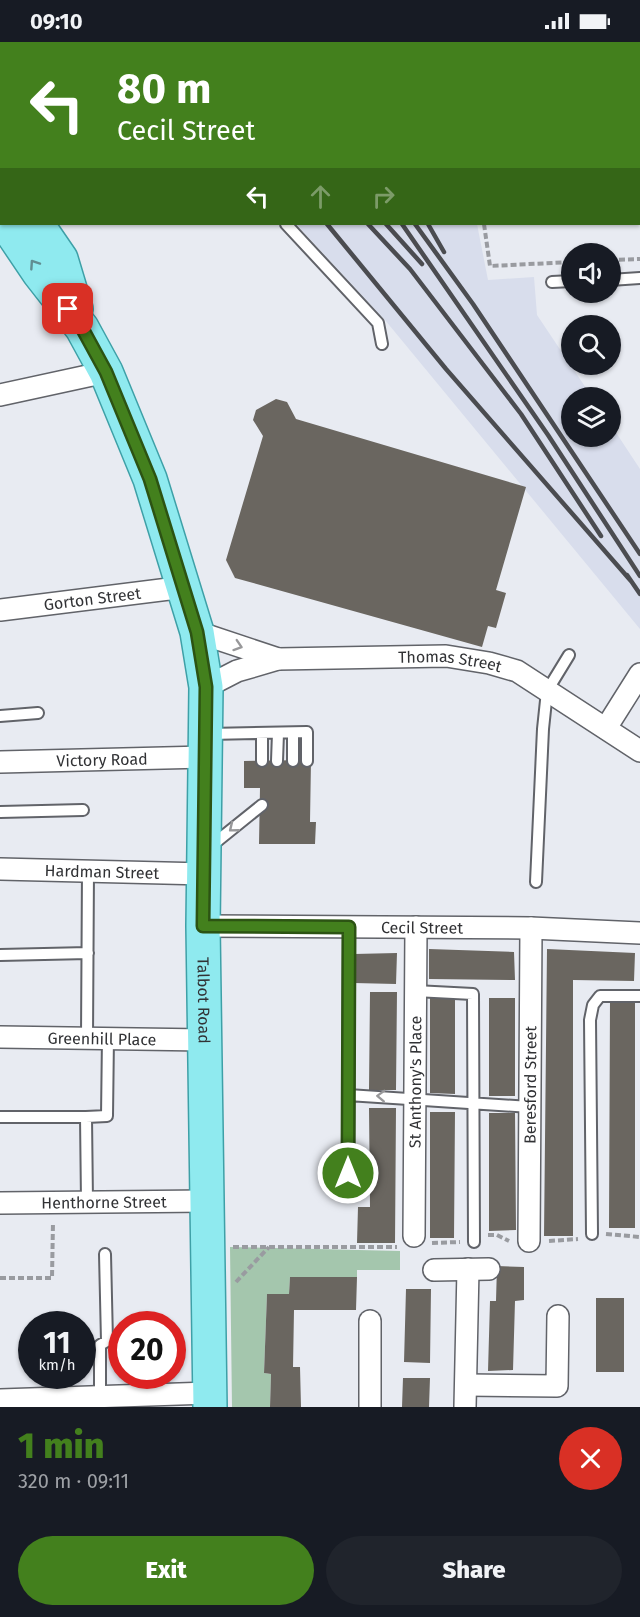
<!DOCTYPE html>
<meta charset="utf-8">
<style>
:root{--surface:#171b24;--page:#20242c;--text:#f1f3f6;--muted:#9ea1a6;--accent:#43801d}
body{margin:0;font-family:"Fira Sans",sans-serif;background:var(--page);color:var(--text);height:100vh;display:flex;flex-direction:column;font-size:22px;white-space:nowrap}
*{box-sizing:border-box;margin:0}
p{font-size:20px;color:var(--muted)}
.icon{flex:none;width:33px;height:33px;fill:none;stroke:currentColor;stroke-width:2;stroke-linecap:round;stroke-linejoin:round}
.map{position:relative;height:1365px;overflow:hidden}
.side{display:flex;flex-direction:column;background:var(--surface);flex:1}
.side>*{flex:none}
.banner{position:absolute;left:0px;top:0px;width:640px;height:183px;box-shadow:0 2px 4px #0004;background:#43801d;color:#fff;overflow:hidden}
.buttons{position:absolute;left:561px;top:201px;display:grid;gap:12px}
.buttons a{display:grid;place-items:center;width:60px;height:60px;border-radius:50%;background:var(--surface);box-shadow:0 2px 4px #0004;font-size:30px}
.speed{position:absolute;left:18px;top:1269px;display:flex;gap:12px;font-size:30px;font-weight:700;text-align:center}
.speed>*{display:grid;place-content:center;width:78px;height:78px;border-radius:50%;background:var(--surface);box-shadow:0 2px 4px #0004;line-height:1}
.speed small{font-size:15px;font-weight:400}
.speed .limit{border:9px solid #d22;background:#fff;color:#111}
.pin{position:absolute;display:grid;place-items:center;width:51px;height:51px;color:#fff;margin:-26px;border-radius:12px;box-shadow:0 3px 9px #0006}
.me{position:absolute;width:66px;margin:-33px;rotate:0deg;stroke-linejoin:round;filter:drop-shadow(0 0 4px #0008)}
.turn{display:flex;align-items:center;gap:21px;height:126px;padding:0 18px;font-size:27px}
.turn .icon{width:78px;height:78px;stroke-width:2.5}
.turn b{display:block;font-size:42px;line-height:51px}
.lanes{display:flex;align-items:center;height:57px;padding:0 18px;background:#0003;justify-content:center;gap:30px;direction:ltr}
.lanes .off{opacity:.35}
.round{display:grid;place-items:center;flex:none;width:63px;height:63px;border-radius:32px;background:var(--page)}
.head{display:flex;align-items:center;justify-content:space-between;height:102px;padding:0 18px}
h1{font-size:36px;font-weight:800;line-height:45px;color:var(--accent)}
.cta{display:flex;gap:12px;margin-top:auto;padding:12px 18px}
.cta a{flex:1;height:69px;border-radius:36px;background:var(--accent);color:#fff;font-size:24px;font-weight:800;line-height:69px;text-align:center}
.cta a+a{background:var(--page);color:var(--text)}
.status{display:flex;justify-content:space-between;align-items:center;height:42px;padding:0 30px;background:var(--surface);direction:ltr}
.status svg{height:16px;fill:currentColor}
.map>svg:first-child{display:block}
.built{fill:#d8ddec}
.green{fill:#a4c6ad}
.building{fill:#6a6660}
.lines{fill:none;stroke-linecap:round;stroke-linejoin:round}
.service-casing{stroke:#616369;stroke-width:14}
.minor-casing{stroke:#616369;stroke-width:24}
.primary-casing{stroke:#3ea0a7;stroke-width:36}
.path{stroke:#999ba0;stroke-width:4;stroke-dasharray:6 3;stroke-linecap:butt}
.service{stroke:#fff;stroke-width:10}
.minor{stroke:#fff;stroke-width:21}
.primary{stroke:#8feaef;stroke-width:33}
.rail{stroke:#4b4c50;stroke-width:4.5}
.oneway{stroke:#608e92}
.oneway2{stroke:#98989a}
.route-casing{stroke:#2c5313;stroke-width:15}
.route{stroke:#43801d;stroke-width:10}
.labels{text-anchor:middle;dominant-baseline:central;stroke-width:6;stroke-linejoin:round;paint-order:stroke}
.street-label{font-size:16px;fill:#313235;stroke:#e8ebf2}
</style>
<div class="status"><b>09:10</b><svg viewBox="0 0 49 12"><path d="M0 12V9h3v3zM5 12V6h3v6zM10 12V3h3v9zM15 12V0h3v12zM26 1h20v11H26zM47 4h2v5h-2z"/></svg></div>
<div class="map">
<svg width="640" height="1365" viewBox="0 0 640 1365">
<rect width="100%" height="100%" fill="#e8ebf2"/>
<path class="built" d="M106,0h264l1,1 -263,1z
M296,182h181l11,56 46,-3 3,38 55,82 -20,1v38h38l1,-11 29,44v160l-255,-309z"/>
<path class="green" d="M230,1205l170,4v19h-43v7h-67l-1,17h-22l-3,79 7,1 -1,33h-38z"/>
<path class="building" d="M276,357l11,3 9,17 230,68 -30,103 10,3 -10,35 -8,-2 -6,21 -247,-69 -9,-18 37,-124 -10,-16 3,-10z
M311,718l-1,62h6l-1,22h-56l1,-56h-16v-27z
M429,907l85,3 1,28 -86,-1z
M547,907l88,4 -1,28 -61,-1v256h-29z
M397,911l-1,31 -42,-1v-29z
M370,950h27l-1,98h-27z
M430,955l25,1v96l-25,-1z
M489,956h26v98h-26z
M610,958h25v228h-26z
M369,1066h27l-1,135h-38l1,-36h12z
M430,1070h25l-1,126h-24z
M489,1071h26l1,117 -27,1z
M497,1224l27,1v33l-9,1 -2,69 -25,1 2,-70h6z
M290,1235h67l-1,33h-62l-1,57h7l1,40h-31l1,-33 -7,-1 3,-79h22z
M406,1247h25l-1,74 -26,-1z
M596,1256h28v74h-28z
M403,1336h27l-1,29h-27z"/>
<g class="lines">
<defs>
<path id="service" d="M92,0l1,2
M457,0v2
M591,0v2
M1,53h1
M286,182l92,99 4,21
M610,238l30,-2
M552,240l20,-1
M0,674l38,-3
M262,691v28
M209,692l98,-2v29
M277,719l1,-28
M293,719v-28
M0,770l83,-2
M211,804l51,-41
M536,840l7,-153 4,-38 22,-36
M0,913l88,-2
M415,949l58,3 1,248
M87,995l1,-167
M348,1053l182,12
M0,1075h86
M348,1151l1,-266
M87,1160l-1,-85 21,-1 1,-79
M592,1192l-2,-214 3,-15 7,-9h40
M100,1355v-52l7,-4 -2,-87"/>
<g id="minor">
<path d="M639,6h1"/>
<path d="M639,145h1"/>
<path d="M0,166l2,-1"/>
<path d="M0,353l106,-23"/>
<path id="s1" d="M0,568l185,-23"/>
<path d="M197,590l81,27"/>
<path id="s2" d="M206,645l31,-16 41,-12 168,-3 43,7 28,8 123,80"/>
<path d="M606,686l34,-54"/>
<path id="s3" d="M0,720l205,-5"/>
<path id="s4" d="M0,827l205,5"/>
<path id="s5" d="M203,884l328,2 109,5"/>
<path id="s6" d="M0,995l205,3"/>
<path id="s7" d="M0,1161l207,-2"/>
<path id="s8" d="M414,1194l2,-309"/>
<path id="s9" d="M529,1199l2,-313"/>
<path d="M434,1228l55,-1"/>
<path d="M466,1343l91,1 1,-70"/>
<path d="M0,1358l209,-7"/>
<path d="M370,1365v-86"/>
<path d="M465,1365l3,-138"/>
</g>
<g id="primary">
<path d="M0,127l2,2"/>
<path id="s10" d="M6,182l33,49 43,55 24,44 44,107 47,153 9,55 -3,239 7,481"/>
<path d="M37,182l24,35 15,50"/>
</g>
</defs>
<use href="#service" class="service-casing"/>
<use href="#minor" class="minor-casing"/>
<use href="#primary" class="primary-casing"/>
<path class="path" d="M484,182l6,42 82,-4
M610,218l30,-1
M606,1192l34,3
M488,1193h9l12,6
M549,1199l29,-2
M432,1201l28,-1
M233,1205h164
M0,1236h52l1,-56
M236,1240l33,-35"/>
<use href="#service" class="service"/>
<use href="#minor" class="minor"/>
<use href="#primary" class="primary"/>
<path class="rail" d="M138,0l2,2
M190,0l2,2
M206,0l1,2
M252,0l2,2
M268,0l2,2
M311,0l1,2
M327,182l119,145 185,212
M368,182l42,45 111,145 80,122
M386,182l36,40
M402,182l146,211 92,141
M415,182l58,80 167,250
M428,182l16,28
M627,533l13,19"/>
</g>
<defs><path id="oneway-chevron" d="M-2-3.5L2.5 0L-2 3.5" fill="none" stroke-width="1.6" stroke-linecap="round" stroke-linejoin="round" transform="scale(1.5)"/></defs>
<use class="oneway" href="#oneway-chevron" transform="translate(34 222) rotate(-124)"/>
<g class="oneway2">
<use href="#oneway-chevron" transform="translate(238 604) rotate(18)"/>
<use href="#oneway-chevron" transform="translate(233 786) rotate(141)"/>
<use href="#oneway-chevron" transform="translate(381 1054) rotate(-178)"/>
</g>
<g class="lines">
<defs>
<path id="route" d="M68,267l14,19 24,44 44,107 47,153 9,55 -3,239 146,1 -1,246"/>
</defs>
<use href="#route" class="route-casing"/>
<use href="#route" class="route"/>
</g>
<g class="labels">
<g class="street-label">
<text stroke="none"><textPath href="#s1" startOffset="93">Gorton Street</textPath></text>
<text stroke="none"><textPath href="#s2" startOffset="250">Thomas Street</textPath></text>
<text stroke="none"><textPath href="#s3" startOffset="102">Victory Road</textPath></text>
<text stroke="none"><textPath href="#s4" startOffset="102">Hardman Street</textPath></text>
<text stroke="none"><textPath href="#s5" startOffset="219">Cecil Street</textPath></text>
<text stroke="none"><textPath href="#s10" startOffset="824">Talbot Road</textPath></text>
<text stroke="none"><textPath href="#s6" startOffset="102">Greenhill Place</textPath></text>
<text stroke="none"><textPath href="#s8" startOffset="154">St Anthony's Place</textPath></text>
<text stroke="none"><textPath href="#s9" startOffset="156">Beresford Street</textPath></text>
<text stroke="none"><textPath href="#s7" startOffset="104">Henthorne Street</textPath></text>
</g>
</g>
</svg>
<div class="buttons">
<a><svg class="icon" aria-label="sound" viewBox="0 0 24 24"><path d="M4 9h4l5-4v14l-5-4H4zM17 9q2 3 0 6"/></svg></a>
<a><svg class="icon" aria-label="search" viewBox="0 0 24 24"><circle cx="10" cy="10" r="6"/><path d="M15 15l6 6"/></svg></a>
<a><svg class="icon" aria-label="layers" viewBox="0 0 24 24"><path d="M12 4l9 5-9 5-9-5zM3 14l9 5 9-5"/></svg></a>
</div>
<div class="speed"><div>11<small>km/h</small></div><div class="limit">20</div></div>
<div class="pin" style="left:68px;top:267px;background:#d93025"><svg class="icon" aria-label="arrive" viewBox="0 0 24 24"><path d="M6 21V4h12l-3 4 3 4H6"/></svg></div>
<svg class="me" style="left:348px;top:1131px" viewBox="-20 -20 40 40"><circle r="17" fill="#43801d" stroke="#fff" stroke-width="3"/><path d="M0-11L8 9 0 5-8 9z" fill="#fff"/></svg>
<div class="banner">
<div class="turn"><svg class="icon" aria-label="left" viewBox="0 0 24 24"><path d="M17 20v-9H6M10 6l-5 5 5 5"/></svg><div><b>80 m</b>Cecil Street</div></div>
<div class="lanes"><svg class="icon" aria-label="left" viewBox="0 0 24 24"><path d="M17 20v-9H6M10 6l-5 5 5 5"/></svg><svg class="icon off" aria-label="ahead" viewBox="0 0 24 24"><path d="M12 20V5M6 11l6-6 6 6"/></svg><svg class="icon off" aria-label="right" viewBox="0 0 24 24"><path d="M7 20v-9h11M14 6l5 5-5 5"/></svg></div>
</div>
</div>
<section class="side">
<div class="head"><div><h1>1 min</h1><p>320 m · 09:11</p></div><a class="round" style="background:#d93025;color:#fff"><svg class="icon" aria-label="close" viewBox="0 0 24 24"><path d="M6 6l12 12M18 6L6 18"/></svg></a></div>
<div class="cta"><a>Exit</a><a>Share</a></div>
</section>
